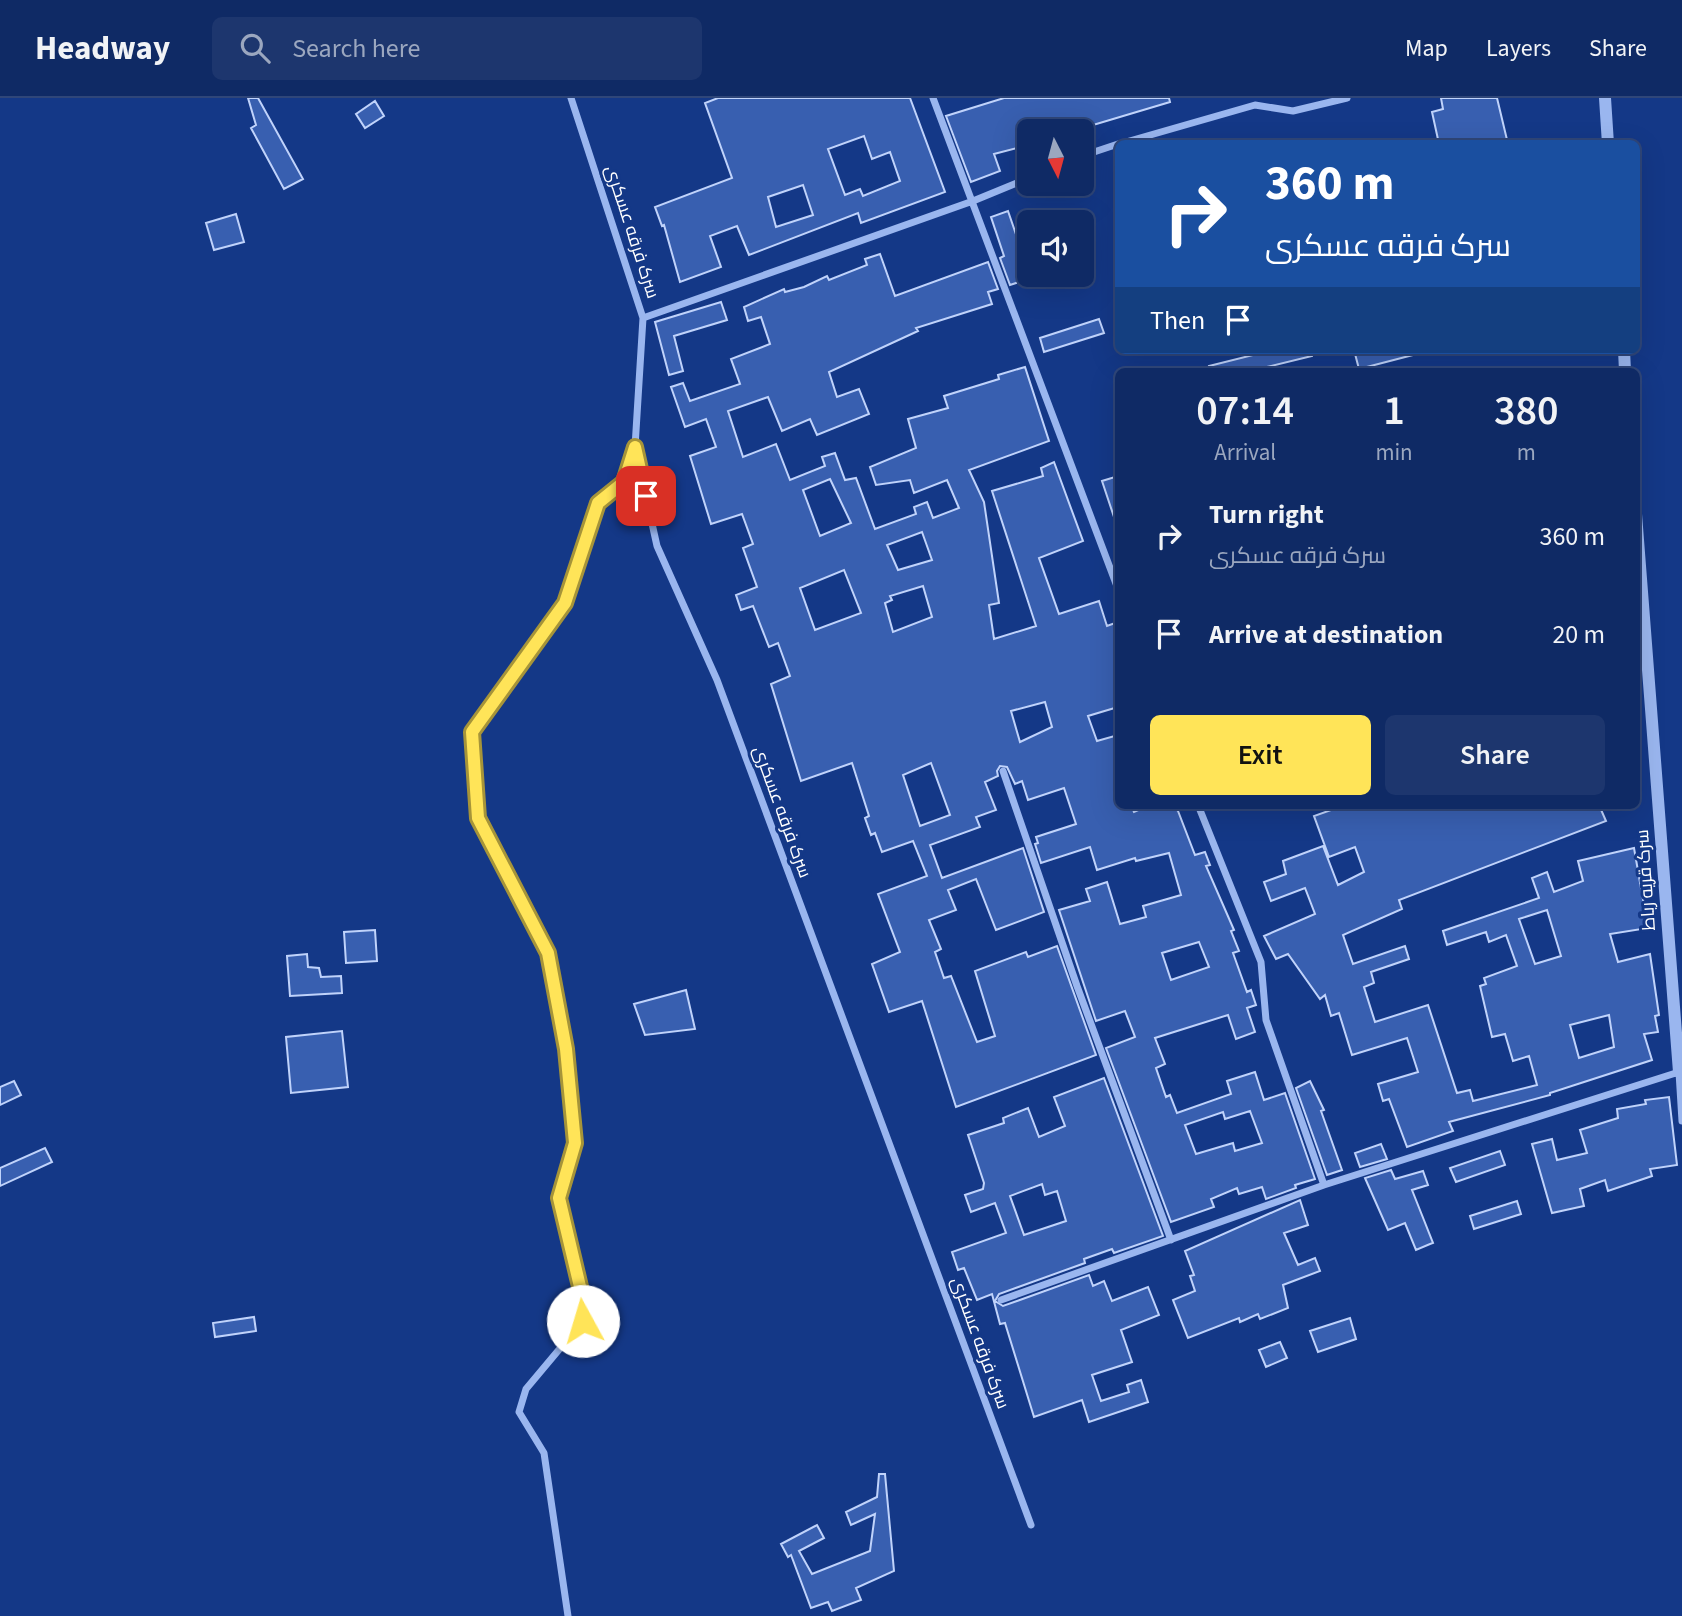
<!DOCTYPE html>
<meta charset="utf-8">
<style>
:root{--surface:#0f2a65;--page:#1d366e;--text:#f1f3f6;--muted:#9ba7bf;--line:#2f4679;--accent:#ffe458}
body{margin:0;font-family:"Source Sans 3",Cairo,sans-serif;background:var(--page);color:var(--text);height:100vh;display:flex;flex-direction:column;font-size:26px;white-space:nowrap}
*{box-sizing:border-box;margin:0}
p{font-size:23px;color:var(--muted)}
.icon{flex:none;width:38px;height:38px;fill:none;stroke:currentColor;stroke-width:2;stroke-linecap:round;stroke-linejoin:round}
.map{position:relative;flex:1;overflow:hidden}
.sheet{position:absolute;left:1115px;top:270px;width:525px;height:441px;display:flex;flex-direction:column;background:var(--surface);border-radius:10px;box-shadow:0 7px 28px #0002,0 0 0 2px var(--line)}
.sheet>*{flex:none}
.guide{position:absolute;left:1115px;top:42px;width:525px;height:214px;border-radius:10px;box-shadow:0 7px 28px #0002,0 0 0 2px var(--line);background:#1a4fa0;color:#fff;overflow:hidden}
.needle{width:46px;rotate:174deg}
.tools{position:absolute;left:1017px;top:21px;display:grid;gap:14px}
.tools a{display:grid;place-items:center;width:77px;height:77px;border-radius:10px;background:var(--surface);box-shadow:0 7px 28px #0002,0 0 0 2px var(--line);font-size:35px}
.pin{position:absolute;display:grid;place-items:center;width:60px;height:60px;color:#fff;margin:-30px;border-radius:14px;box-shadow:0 4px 10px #0006}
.me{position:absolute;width:77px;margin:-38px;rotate:354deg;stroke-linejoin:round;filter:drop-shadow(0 0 5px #0008)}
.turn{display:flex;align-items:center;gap:24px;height:147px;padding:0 35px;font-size:32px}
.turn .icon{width:91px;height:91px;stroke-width:2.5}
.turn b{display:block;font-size:49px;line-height:60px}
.then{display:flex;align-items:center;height:66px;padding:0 35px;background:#0003;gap:14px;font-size:26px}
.eta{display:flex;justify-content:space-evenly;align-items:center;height:119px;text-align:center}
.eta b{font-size:42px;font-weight:600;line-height:49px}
.primary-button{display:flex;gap:14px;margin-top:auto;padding:14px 35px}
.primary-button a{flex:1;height:80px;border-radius:10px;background:var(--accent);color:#111;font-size:28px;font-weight:600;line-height:80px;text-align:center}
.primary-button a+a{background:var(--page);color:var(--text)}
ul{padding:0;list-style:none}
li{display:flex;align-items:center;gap:21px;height:98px;padding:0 35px}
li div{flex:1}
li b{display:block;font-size:26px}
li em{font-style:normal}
header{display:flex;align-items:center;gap:42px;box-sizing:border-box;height:98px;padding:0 35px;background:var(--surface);border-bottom:2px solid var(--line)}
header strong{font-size:33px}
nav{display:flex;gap:38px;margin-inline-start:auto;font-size:24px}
.search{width:490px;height:63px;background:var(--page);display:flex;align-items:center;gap:18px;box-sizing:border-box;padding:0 24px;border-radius:10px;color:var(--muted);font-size:26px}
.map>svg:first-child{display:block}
.building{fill:#385fb0;stroke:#c0d3fb;stroke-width:2;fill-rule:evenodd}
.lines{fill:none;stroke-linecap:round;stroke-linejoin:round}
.minor{stroke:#9ab6ef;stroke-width:7}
.tertiary{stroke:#9ab6ef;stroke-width:12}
.route-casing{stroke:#a69439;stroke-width:18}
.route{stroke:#ffe458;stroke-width:12}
.labels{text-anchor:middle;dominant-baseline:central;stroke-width:6;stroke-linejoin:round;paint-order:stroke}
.street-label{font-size:18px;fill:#fff;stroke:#143887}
</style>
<header>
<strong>Headway</strong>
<div class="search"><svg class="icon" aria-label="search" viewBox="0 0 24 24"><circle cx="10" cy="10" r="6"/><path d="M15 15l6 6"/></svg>Search here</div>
<nav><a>Map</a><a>Layers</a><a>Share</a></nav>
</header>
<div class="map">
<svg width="1682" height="1518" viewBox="0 0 1682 1518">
<rect width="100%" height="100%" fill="#143887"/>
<path class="building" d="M248,0h10l45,81 -19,10 -33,-61 5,-3z
M718,0h192l35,94 -84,31 -3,-10 -109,42 -12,-29 -27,10 11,31 -41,15 -16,-57 -2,1 -7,-19 77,-29 -27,-75zM864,38l8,23 18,-7 10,29 -37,15 -3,-7 -15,6 -17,-46zM803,87l10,30 -37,12 -8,-30z
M1004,0h165l1,4 -97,29h-44v14l-35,9 6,17 -29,11 -25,-66z
M1441,0h56l11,46h-69l-7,-32 11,-3z
M375,3l9,15 -19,12 -9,-14z
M1008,113l23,67 -21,7 -10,-27 4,-2 -13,-39z
M236,116l8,28 -30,8 -8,-27z
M880,156l15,42 93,-34 10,27 -10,3 4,12 -76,24 2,3 -89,41 8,25 22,-8 10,25 -52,21 -7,-16 -28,12 -14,-34 -40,14 15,46 33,-13 14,36 35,-14 -3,-9 13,-4 10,27 11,-2 19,51 41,-15 -2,-7 13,-5 6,16 26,-10 -12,-28 -33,13 -4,-13 -34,5 -6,-18 46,-19 -8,-29 40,-11 -4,-12 55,-17 -1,-4 27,-8 24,74 -80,29 15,32 15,101 -10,2 5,34 42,-13 -44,-135 51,-15 -2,-8 13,-6 29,79 -44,17 20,56 40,-13 8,25 11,-4v85l-30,9 9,25 21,-6v70h13l3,7 16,-7h23l5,6 17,44 10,-3 5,13 -4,1 28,64 -3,1 8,20 -6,2 14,39 4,-2 5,15 -9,3 8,24 -19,7 -8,-24 -73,23 10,26 -9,4 10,29 4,-2 7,18 54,-19 -4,-13 28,-9 9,28 21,-7 30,86 -20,6 1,3 -30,11 -4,-12 -23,7 -2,-6 -26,11 3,8 -43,15 -65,-174 29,-11 -10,-26 -29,10 -37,-111 31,-9 -4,-12 21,-7 13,42 26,-7 -3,-11 38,-11 -12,-42 -33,8 -1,-3 -38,12 -7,-23 -49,16 -6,-19 3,-1 -2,-6 40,-13 -12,-36 -36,12 -6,-19 -7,3 -8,-17 -7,-1 -3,5 1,5 -13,6 11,28 -20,7 4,10 -50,18 12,33 81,-30 21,64 -48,18 -20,-51 -28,11 8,20 -27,10 12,29 -6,3 9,26 7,-2 26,66 18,-6 -20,-65 51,-19 2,5 29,-11 39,109 -140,52 -34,-106 -33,11 -17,-48 28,-12 -22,-58 49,-18 -14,-35 -31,11 -7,-19 -4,2 -6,-17 4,-2 -17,-53 -51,18 -30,-97 19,-8 -12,-33 -9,4 -16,-41 -12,4 -5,-15 21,-8 -14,-39 10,-4 -11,-30 -31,10 -21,-68 26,-9 -10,-28 -21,8 -14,-40 12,-4 7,18 50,-17 -9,-25 39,-15 -9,-27 -13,4 -4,-14 40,-18 1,3 19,-5 23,-11 2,4 38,-15 -2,-6zM830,381l21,44 -31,13 -17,-46zM922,434l10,28 -34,10 -11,-25zM844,472l17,43 -46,17 -15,-42zM923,488l9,31 -39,15 -8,-29 7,-3 -2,-4zM1045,604l7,25 -32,15 -9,-31zM931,665l19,52 -30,11 -17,-51zM1199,844l10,25 -38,13 -9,-27zM1250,1013l12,32 -27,8 -2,-8 -37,11 -11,-29 38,-13 2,7z
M721,204l6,18 -53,16 9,35 -14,4 -14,-53z
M1099,221l5,14 -60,19 -4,-14z
M1273,252h39v6l-62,15h-40l-1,-5z
M1354,252h58l1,5 -54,14z
M1118,378v44h-3l-13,-39z
M1345,707h254l7,16 -207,79 3,9 -59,26 10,29 52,-18 4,13 -38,13 3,11 -10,4 11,35 53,-17 29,88 13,-3 3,11 64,-16 -8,-29 -16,5 -8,-27 -13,3 -12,-51 6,-2 -2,-6 33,-12 -11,-31 -17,7 -3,-10 -39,13 -4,-14 96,-33 -7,-20 15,-6 7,20 29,-11 -5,-20 56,-13 14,80 -38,6 8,28 32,-8 9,61 -4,1 3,16 -14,2 8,26 -102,33v2l-101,27 4,9 -46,16 -18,-48 -6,2 -5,-17 40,-12 -11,-34 -55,17 -13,-42 -8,3 -6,-21 -5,4 -32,-45 -12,5 -12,-23 51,-22 -10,-26 -34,13 -7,-19 22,-8 -3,-13 40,-15 15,39 26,-13 -9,-25 -26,10 -15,-41zM1547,812l14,46 -26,8 -16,-45zM1609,917l5,32 -35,11 -9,-33z
M375,832l2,31 -31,2 -2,-31z
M307,856l1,13 11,1 2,9 20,-1 1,17 -52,3 -3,-40z
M686,892l9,39 -50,6 -11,-31z
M342,933l6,56 -57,6 -5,-56z
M1104,980l59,158 -49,17 -2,-4 -28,10 1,4 -86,31 -4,7 8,5 86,-31 4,11 11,-5 8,20 36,-14 11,28 -38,15 11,32 -40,13 9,26 28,-9 -2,-7 14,-5 7,22 -59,20 -7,-22 -48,17 -29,-94 -5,1 -8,-30 -15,6 -13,-32 -6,2 -6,-18 54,-19 -11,-30 -24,9 -6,-17 18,-6 1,-6 -16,-48 36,-12 -1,-5 25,-10 11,29 26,-11 -11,-29zM1042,1086l3,11 12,-4 9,30 -42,14 -14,-39z
M14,983l7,14 -21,10v-18z
M1310,983l14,29 -3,1 21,59 -15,5 -31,-87z
M1669,999l8,68 -27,4 2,7 -44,15 -3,-11 -25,9 4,17 -32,7 -20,-69 20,-5 5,21 30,-7 -7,-23 38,-12 -1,-9 29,-5 -1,-4z
M1381,1046l6,15 -27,8 -5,-14z
M45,1050l7,14 -52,24v-18z
M1500,1053l5,14 -49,17 -6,-14z
M1391,1072l4,9 28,-8 5,14 -16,5 21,53 -3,1 -14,6 -11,-27 -17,7 -23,-52z
M1300,1102l8,25 -24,8 14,32 17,-7 5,13 -37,14 5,23 -28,11 -2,-5 -18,8 -1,-4 -51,20 -15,-38 22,-9 -5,-15 4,-1 -9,-24z
M1517,1103l4,13 -47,15 -4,-13z
M254,1219l2,14 -41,6 -2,-14z
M1350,1220l6,21 -38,13 -8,-21z
M1280,1244l7,16 -21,9 -7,-17z
M879,1376h6l9,97 -38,17 5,12 -29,11 -4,-9 -17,6 -20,-53 -3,2 -7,-13 36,-19 7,13 -25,13 13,23 58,-23 5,-37 -24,11 -5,-13 31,-15z"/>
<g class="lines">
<path class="minor" d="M571,0l72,220 -8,129 22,99 60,134 314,845
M933,0l185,491
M1119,46l136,-39 38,6 54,-13
M1082,58l36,-12
M643,220l330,-117 56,-23
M1003,673l74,215 94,254
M1198,707l63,157 5,58 58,165
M1001,1202l323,-115 355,-113 3,49
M568,1518l-24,-163 -25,-41 7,-23 57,-68 -1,-26 -23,-97 16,-55 -4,-70 -23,-120 -69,-135 -7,-86 93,-129 33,-100 26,-21 11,-34"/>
<path class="tertiary" d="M1605,0l3,46
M1624,252l1,21
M1636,416l43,558 3,-1"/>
</g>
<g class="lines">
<defs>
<path id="route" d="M583,1223l-1,-26 -23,-97 16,-55 -9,-94 -18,-96 -70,-135 -6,-86 93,-129 33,-100 26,-21 11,-35 11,49"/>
</defs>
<use href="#route" class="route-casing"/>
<use href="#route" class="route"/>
</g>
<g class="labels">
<g class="street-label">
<text transform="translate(632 134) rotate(72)">سرک فرقه عسکری</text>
<text transform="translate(782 714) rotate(70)">سرک فرقه عسکری</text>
<text transform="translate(1646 782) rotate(-94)">سرک قریه رباط</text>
<text transform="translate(980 1245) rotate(70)">سرک فرقه عسکری</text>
</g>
</g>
</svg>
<div class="tools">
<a><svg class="needle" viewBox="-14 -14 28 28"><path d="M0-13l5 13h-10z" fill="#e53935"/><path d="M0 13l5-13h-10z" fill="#9ba7bf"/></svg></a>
<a><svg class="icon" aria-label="sound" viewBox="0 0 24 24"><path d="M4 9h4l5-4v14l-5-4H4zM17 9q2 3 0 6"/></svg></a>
</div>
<div class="pin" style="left:646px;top:398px;background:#d93025"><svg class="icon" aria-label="arrive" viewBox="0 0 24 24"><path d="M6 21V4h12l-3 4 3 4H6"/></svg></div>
<svg class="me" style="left:583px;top:1223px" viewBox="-20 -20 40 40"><circle r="19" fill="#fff"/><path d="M0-13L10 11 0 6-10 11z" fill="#ffe458"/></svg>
<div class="guide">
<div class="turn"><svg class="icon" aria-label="right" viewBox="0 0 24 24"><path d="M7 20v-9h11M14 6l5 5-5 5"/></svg><div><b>360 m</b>سرک فرقه عسکری</div></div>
<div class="then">Then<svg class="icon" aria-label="arrive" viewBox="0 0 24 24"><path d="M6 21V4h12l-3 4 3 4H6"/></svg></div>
</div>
<section class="sheet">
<div class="eta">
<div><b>07:14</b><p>Arrival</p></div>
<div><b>1</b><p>min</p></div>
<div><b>380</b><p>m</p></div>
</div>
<ul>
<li><svg class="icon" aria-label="right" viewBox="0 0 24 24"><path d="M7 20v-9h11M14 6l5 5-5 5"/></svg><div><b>Turn right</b><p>سرک فرقه عسکری</p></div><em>360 m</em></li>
<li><svg class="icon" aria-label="arrive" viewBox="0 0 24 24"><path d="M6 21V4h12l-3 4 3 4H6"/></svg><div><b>Arrive at destination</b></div><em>20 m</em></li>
</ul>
<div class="primary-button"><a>Exit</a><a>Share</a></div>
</section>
</div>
